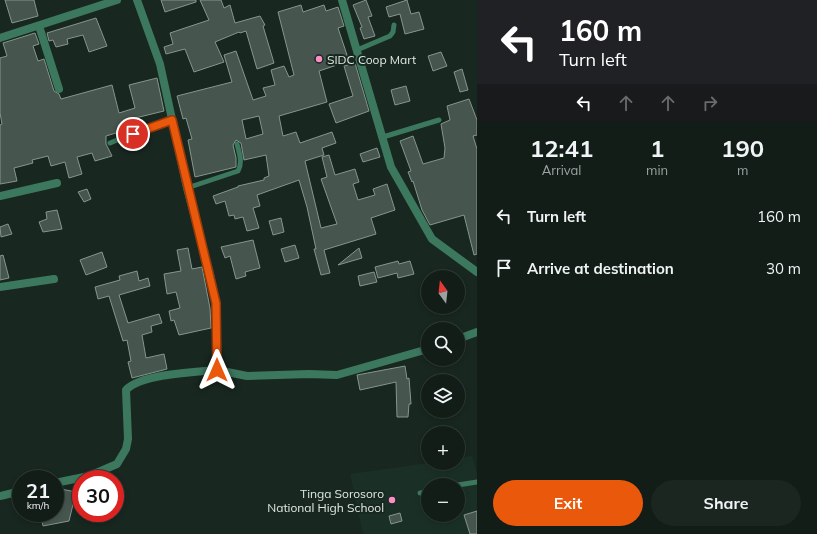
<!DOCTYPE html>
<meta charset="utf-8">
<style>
:root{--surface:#121d18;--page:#1b2621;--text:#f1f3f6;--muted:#9ca2a2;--line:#313b37;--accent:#ea580c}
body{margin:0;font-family:Mulish,sans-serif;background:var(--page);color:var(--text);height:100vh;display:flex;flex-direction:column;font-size:15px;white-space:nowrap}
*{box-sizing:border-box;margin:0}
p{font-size:13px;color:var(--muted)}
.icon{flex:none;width:22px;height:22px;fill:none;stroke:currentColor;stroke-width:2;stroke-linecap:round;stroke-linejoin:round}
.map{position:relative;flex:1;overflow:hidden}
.sheet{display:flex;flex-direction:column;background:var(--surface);width:340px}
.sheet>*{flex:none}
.hud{background:#202124;color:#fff;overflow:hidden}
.needle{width:26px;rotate:345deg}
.fabs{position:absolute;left:421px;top:270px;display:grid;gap:8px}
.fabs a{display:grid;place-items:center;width:44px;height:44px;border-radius:50%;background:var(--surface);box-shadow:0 2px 6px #0003,0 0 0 1px var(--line);font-size:20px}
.speed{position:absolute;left:12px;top:470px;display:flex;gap:8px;font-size:20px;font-weight:700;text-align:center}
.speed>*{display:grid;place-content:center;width:52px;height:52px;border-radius:50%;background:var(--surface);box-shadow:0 2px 6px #0003,0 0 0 1px var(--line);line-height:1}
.speed small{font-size:10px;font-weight:400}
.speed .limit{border:6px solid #d22;background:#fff;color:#111}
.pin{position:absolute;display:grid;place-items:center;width:34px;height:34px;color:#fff;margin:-17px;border:2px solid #fff;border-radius:50%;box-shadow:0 1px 4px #0007}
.me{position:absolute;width:44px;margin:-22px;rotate:0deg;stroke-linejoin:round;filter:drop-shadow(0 0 3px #0008)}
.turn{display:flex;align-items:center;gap:14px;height:84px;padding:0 16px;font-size:18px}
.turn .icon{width:52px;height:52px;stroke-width:2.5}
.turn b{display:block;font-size:28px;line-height:34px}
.lanes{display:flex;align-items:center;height:38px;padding:0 16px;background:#0003;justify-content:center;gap:20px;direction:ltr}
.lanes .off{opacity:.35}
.eta{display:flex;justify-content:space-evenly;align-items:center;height:68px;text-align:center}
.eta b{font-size:24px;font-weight:700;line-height:28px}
.primary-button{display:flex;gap:8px;margin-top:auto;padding:8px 16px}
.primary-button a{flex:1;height:46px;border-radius:24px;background:var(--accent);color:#fff;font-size:16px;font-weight:700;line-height:46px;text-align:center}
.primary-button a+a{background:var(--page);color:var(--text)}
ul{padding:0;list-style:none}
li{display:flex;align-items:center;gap:12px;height:52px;padding:0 16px}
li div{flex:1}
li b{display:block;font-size:15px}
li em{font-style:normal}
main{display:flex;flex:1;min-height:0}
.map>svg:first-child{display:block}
.built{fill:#1a3026;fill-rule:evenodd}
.building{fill:#46564e;stroke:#84968d;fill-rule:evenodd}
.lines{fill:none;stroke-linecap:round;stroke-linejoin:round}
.lane{stroke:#3c785e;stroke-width:5}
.street{stroke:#3c785e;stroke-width:8}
.route-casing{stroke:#983908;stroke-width:10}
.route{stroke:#ea580c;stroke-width:7}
.poi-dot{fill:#fb8fc4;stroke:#182720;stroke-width:1.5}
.labels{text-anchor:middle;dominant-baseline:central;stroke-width:4;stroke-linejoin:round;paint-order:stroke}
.poi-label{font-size:12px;fill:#e0e9e4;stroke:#182720;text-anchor:start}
</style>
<main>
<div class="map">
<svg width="477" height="534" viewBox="0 0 477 534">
<rect width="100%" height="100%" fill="#182720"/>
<path class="built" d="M472,456l5,18v60h-114l-13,-60 78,-11h30v-5zM428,485h30v30h-30z"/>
<path class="building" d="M5,0h29l4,16 -26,7z
M161,0h35v2l-31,10z
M200,0h21l3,8 6,-3 5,18 25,-7 5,9 -2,1 11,37 -17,6 -11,-38 -6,2 -1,-1 -24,10 9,20 -30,10 -9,-23 -19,5 -2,-7 9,-3 -3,-11 39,-13z
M366,0l6,16 -4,1 7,19 -11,3 -4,-11 2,-1 -9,-22z
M407,0l4,14 8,-2 5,17 -19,5 -5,-20 -11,3 -3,-10z
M301,5l2,7 21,-7 2,6 12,-4 6,19 -6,2 11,33 -30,10 8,31 -48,14 4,20 13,-4 4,11 32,-11 4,11 -14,5 2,7 -19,6 16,67 16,-4 -16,-45 6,-2 -5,-20 7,-2 6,20 20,-6 4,13 -6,2 5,16 17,-5 -2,-6 14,-5 8,26 -24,8 5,16 -52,16 6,23 -9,2 -7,-26h2l-9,-42 -8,-27 -42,15 3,11 -7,2 6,20 -12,3 -4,-14 -8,2 -1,-4 -5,1 -4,-15 -9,3 -3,-8 25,-9v-1l26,-6v-2l5,-2 -3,-21 -22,5 -3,-17 -5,-3 -3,5 3,13v9l-41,10 -7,-37 4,-1 -6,-21 -3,1 -6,-23 55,-14 -8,-27 12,-4 17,49 13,-4 -3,-8 12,-3 -4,-15 13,-4 5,11 5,-2 -16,-63zM259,116l4,18 -17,5 -4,-19z
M96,18l11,28 -18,6 -6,-17 -16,4 1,5 -12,3 -3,-7 -4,1 -2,-8z
M35,33l4,11 -6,2 5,15 6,-2 10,32 5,3 2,5 51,-14 7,28 16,-5 -6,-23 28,-7 7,33 -37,9 2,9 -23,7v8l6,12 -17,5 -3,-8 -15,4 5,17 -13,4 -4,-16 -14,4 -3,-10 -16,4 1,3 -19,5 3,13 -17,3v-59l2,-1 -2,-11v-55l7,-2 -4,-13z
M441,52l6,14 -14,5 -5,-15z
M355,63l14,48 -33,12 -7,-19 24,-8 -9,-30z
M462,69l6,21 -8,2 -6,-20z
M406,86l4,15 -15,4 -4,-15z
M469,99l8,21v15l-4,1 4,13v105l-3,1 -10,-40 -34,10 -8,-15 -9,-29 -1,1 -4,-10 3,-1 -11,-30 13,-5 10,28 21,-6 1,-10 -4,-24 9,-4 -3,-14z
M377,148l3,9 -17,5 -3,-8z
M87,189l4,10 -7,3 -6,-10z
M57,210l5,19 -19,3 -4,-10 8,-3 -1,-7z
M281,218l3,14 -11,3 -4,-14z
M8,224l4,10 -11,3 -1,-10z
M253,240l7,28 -15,4 1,4 -10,3 -6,-23 -5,2 -4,-11z
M295,245l4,13 -14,4 -4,-13z
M188,248l4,21 10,-2 8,41 1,20 -32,7 -5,-15 -3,1 -2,-10 11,-3 -4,-16 -9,2 -3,-20 17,-3 -4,-21z
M359,248l3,10 -24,7z
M102,252l5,15 -21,8 -6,-15z
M3,255l6,23 -9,2v-24z
M398,261l1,3 11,-3 4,13 -16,4 -1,-5 -19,5 -3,-11z
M137,271l2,10 9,-3 2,8 -31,9 9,28 31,-9 3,9 -11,3 1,6 -10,3 4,23 18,-4 3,15 -35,9 -4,-16 3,-1 -4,-21 -4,1 -14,-45 -11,3 -3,-12 25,-7 -1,-4z
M374,272l3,10 -17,4 -2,-10z
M405,366l2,13 2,-1 2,26h-2l-1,13h-11l-1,-35 -36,8 -3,-15z
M61,489l15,3 -7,29 -26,5 -2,-10 15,-3z
M477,511v23h-7l-6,-19z
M400,513l2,8 -11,3 -2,-8z"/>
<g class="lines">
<path class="lane" d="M357,50l33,-14 3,-4 1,-7
M383,137l56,-17
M110,143l34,-14 28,-8
M187,188l51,-17c5,-8 1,-19 -1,-27
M458,485l19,-3
M420,493l8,-1"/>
<path class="street" d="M137,0l23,64 27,124 23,86 6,29 1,67 30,6 62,-2 28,1 91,-26
M342,0l49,167 41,72 45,33
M39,26l20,63
M0,38l117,-38
M0,196l57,-13
M0,287l54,-8
M458,339l19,-7
M55,483l34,-7 28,-12 9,-15 2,-10 -2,-49c15,-16 68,-18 91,-20
M0,496l21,-5"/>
</g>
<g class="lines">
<defs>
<path id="route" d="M133,134l39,-14 44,183 1,67"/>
</defs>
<use href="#route" class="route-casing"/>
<use href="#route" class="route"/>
</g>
<g class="poi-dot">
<circle cx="319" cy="59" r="4"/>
<circle cx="392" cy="500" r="4"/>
</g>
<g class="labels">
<g class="poi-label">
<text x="327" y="59">SIDC Coop Mart</text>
<text x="384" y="493" text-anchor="end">Tinga Sorosoro<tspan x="384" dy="14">National High School</tspan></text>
</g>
</g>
</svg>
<div class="fabs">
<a><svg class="needle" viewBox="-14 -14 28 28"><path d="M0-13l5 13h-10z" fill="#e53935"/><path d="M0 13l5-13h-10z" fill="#9ca2a2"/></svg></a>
<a><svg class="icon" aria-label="search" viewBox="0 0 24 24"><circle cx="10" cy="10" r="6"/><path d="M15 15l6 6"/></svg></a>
<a><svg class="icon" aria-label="layers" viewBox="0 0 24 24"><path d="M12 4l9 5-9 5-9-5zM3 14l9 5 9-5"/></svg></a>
<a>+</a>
<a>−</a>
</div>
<div class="speed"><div>21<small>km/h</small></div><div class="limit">30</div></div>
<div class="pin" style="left:133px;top:134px;background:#d93025"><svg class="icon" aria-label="arrive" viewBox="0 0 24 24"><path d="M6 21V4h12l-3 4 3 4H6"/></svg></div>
<svg class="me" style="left:217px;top:370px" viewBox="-20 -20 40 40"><path d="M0-17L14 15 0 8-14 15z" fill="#ea580c" stroke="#fff" stroke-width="4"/></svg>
</div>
<section class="sheet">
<div class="hud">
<div class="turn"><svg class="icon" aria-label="left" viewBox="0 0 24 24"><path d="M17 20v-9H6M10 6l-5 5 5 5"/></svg><div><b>160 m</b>Turn left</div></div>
<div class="lanes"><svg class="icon" aria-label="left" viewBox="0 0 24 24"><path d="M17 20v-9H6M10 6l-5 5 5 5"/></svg><svg class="icon off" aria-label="ahead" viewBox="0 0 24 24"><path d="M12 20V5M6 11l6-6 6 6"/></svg><svg class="icon off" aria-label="ahead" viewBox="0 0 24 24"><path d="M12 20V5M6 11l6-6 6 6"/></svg><svg class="icon off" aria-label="right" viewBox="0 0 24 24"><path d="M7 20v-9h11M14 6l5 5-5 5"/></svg></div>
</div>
<div class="eta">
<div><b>12:41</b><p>Arrival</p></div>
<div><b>1</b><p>min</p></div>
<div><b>190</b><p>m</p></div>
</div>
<ul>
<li><svg class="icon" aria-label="left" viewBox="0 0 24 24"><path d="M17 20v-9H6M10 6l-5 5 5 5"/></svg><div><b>Turn left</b></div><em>160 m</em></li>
<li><svg class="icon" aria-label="arrive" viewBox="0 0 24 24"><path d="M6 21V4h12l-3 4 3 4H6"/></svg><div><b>Arrive at destination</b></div><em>30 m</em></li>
</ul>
<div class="primary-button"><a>Exit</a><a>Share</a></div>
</section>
</main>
